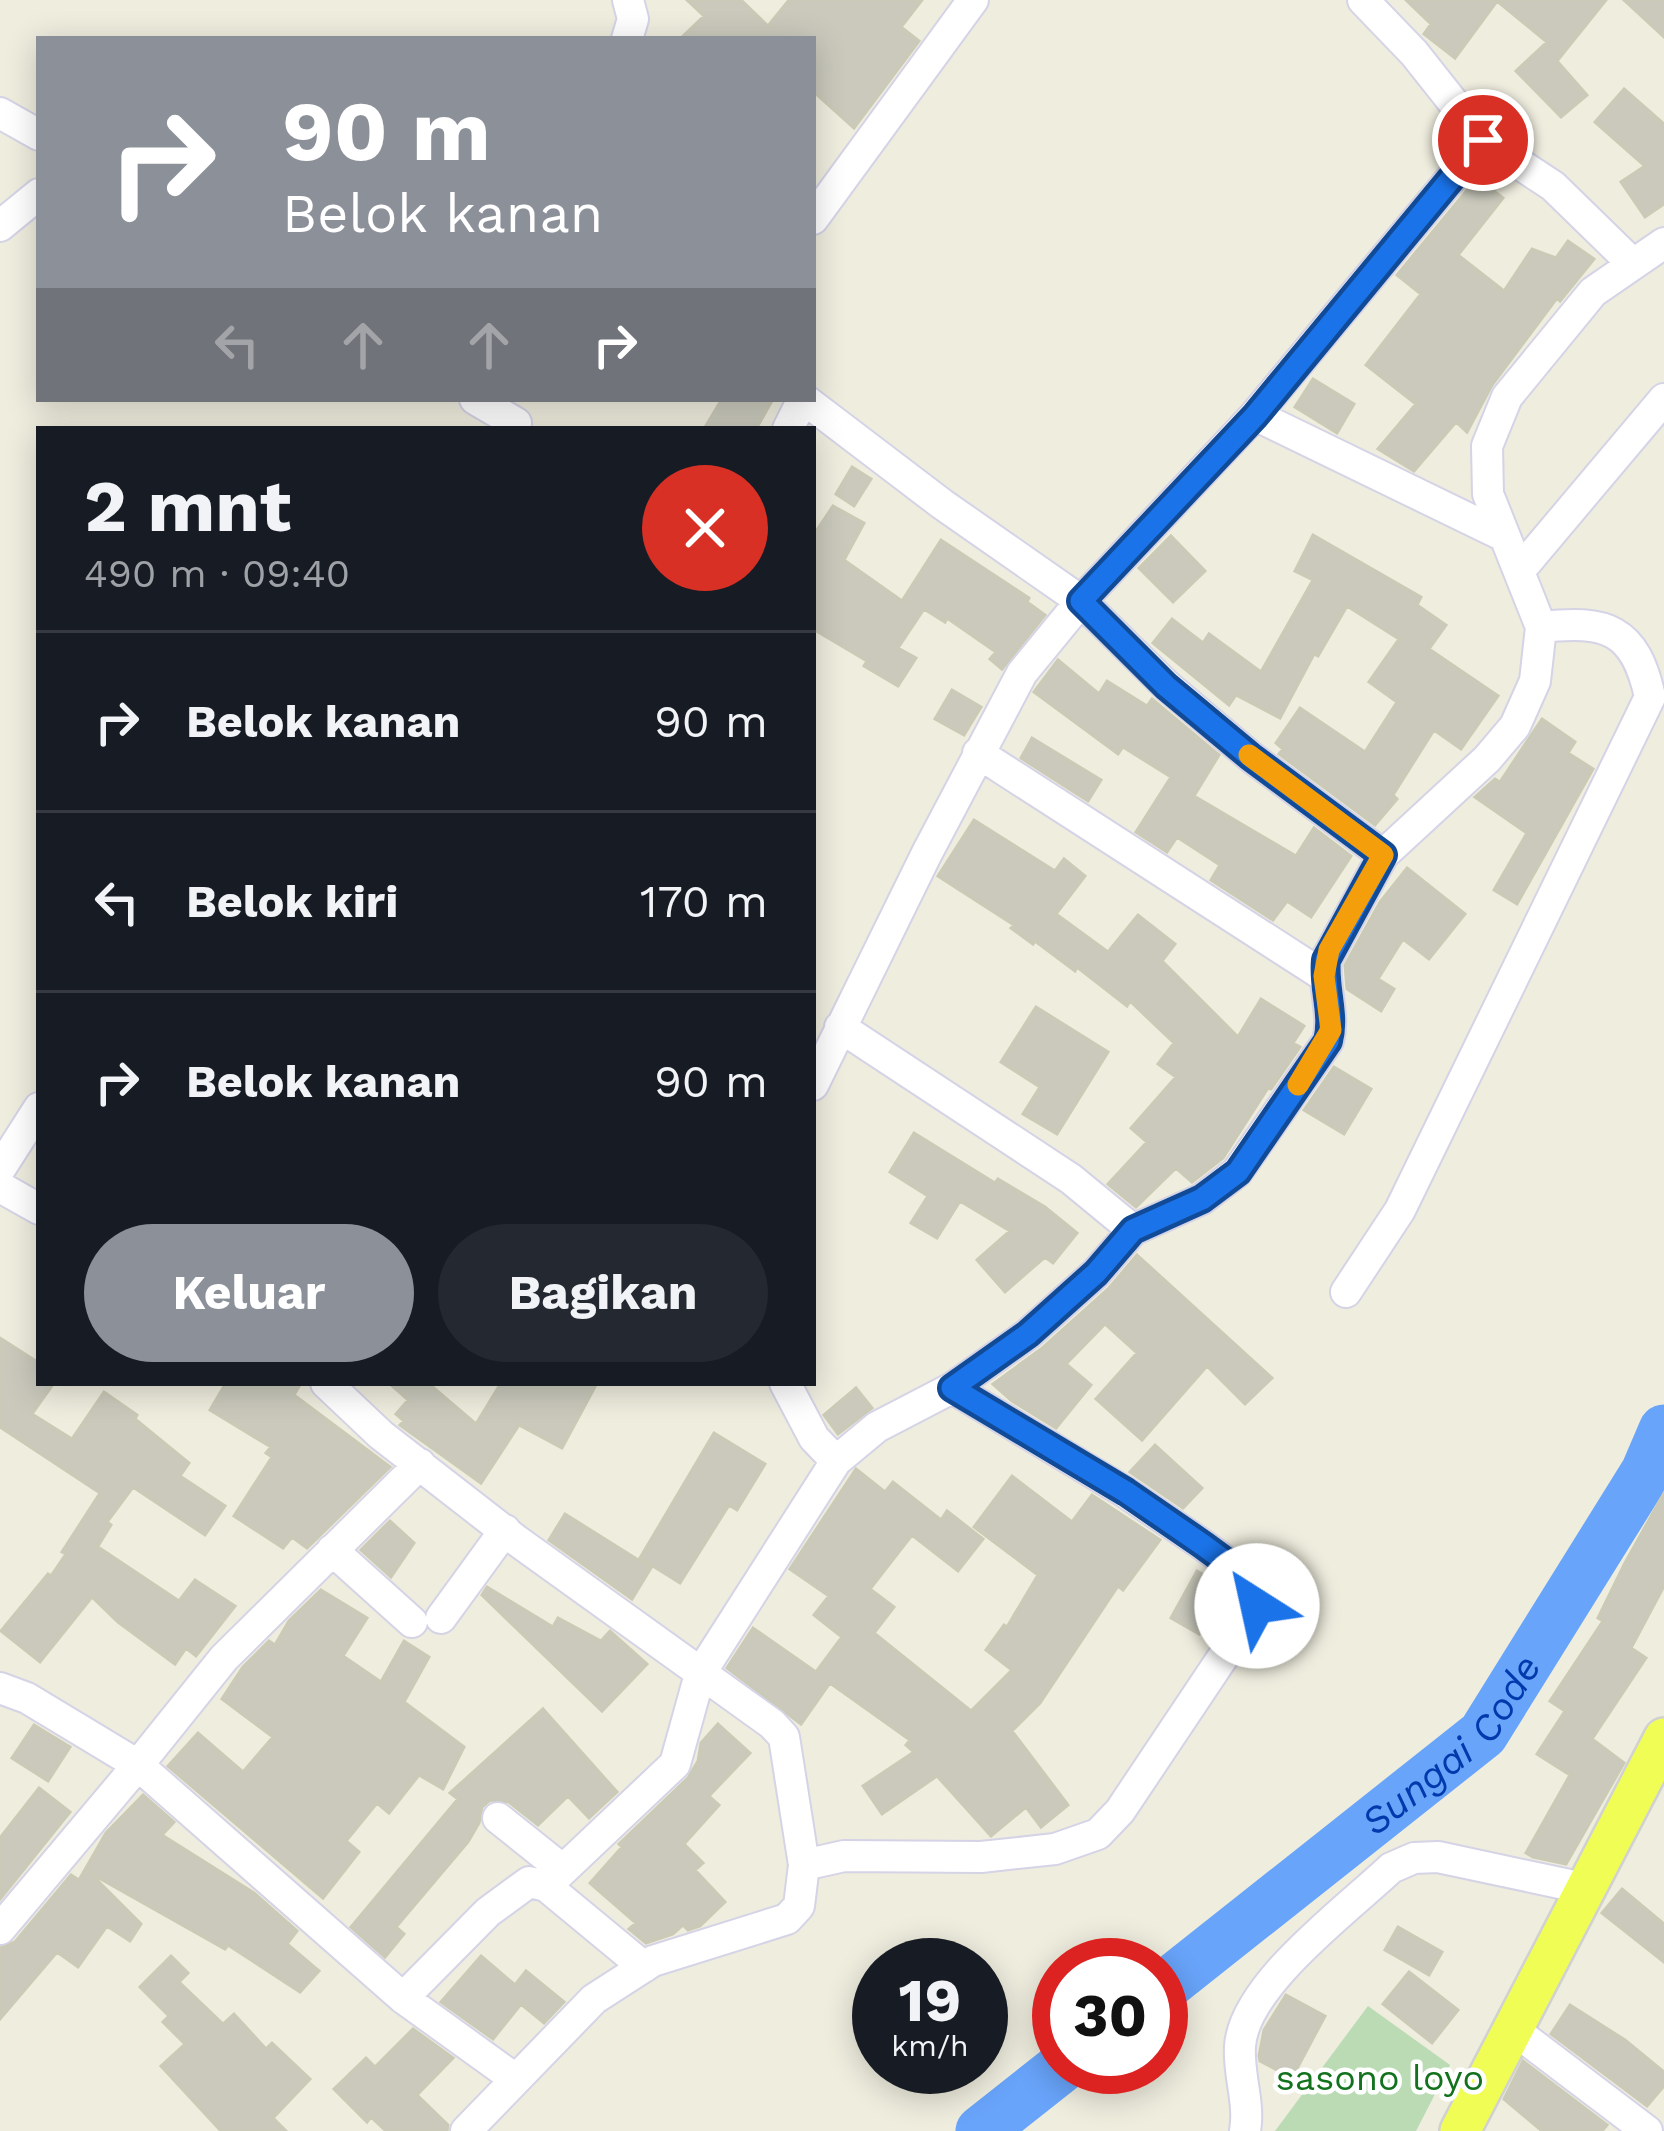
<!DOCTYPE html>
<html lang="id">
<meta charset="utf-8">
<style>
:root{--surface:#171b24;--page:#242831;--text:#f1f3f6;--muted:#9ea1a6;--line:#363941;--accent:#8c9099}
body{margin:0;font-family:"Work Sans",sans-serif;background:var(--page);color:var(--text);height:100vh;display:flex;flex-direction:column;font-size:45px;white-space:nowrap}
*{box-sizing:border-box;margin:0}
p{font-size:39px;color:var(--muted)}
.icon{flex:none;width:66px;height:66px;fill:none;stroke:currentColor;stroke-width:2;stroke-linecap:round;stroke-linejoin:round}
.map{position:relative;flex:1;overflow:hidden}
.details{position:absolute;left:36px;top:426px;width:780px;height:960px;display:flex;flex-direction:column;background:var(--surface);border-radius:0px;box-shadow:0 6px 30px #0003}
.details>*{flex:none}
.banner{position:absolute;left:36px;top:36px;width:780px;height:366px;border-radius:0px;box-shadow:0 6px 30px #0003;background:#8c9099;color:#fff;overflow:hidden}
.speed{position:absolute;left:852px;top:1938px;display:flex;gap:24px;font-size:60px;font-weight:700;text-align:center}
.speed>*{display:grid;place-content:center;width:156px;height:156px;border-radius:50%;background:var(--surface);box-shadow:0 6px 30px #0003;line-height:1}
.speed small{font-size:30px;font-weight:400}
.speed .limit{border:18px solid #d22;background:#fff;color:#111}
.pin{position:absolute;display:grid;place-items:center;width:102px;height:102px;color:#fff;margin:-51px;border:6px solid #fff;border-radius:50%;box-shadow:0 3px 12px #0007}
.me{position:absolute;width:132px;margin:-66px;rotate:325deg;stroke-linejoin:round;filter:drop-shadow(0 0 9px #0008)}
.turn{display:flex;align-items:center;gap:42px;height:252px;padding:0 48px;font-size:54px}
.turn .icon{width:156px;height:156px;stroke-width:2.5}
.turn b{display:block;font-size:84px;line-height:102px}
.lanes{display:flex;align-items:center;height:114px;padding:0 48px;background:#0003;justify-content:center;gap:60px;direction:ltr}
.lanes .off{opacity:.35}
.round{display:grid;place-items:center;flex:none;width:126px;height:126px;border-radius:63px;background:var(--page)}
.summary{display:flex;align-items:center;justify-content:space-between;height:204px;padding:0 48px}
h1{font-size:72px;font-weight:700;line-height:90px}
.primary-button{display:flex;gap:24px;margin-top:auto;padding:24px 48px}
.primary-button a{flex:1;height:138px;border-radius:72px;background:var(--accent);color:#fff;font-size:48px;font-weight:700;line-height:138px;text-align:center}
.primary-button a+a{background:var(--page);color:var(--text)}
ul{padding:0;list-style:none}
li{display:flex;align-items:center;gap:36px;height:180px;padding:0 48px;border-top:3px solid var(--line)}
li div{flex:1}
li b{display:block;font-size:45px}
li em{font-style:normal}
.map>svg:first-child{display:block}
.cemetery{fill:#badbb3}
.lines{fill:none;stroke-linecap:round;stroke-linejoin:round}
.river{stroke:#68a4fa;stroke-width:51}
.building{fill:#cac9bc;stroke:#cbcab7;stroke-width:3}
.minor-casing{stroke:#d5d3e6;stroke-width:34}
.major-casing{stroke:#d1d1d1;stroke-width:44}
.minor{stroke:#fff;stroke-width:30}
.major{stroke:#effd55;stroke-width:39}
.route-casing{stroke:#114b97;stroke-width:30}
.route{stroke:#1a73e8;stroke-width:21}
.slow{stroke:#f59e0b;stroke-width:21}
.labels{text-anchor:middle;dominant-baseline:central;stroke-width:9;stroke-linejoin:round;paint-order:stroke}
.park-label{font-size:36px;fill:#14721f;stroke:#fff}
.water-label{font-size:39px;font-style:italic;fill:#013aac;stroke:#fff}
</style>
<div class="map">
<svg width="1664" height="2131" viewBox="0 0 1664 2131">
<rect width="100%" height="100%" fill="#efedde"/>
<path class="cemetery" d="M1368,2006l82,59 -34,66h-141z"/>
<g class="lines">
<g class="river">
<path id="s1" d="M1161,1989l322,-255 163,-262 18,-42"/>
<path d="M981,2131l81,-64"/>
</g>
</g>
<path class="building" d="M687,0h54l27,26 21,-26h133l-21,27 18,14 -65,87 -41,-37v-52h-133l24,-23z
M1406,0h200l-49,61 30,34 -26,22 -45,-46 31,-29 -50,-41 -42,57 -31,-24 7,-10z
M1624,0h40v37z
M1624,89l40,35v80l-19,13 -24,-35 24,-16 -50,-44z
M1477,178l26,20 -45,57 46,36 28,-42 24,9 12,-17 26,18 -34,42 -3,-3 -65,87 -25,47 -11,-10 -42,49 -36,-22 38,-45 -50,-39 55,-71 -24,-19z
M1313,379l41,25 -17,29 -42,-26z
M722,399h51l-17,30h-52z
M852,467l19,12 -17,27 -18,-12z
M833,506l31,17 -20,37 58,41 39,-61 88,58 -2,4 18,13 -43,54 -12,-10 6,-7 -49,-34 -2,4 -21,-13 -26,39 18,10 -18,28 -34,-20 3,-5 -54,-32v-93z
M1313,535l108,62 -4,8 29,20 -17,24 69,47 -37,53 -27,-19 -41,65 4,4 -22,26 -96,-71 4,-5 -7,-6 24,-35 65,44 32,-50 -28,-20 30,-43 -52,-33 -29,50 -4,-2 -34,64 -44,-23 -7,10 -76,-62 19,-24 31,24 6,-9 52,38 52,-92 -18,-9z
M1171,536l34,35 -32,31 -34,-34z
M1058,660l41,34 8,-13 40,25 5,-7 67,56 -25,41 102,60 18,-28 37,28 -40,61 -24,-16 -14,19 -62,-40 9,-15 -43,-28 -10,15 -31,-20 35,-55 -48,-30 -5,7 -84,-62z
M952,690l29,17 -17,28 -29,-16z
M1542,719l33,23 -7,11 25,16 -76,135 -23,-14 33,-57 -52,-36 20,-18 5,3z
M1032,738l69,42 -13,21 -67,-43z
M974,820l81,51 9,-12 21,17 -29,38 52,38 30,-37 37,29 -13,17 76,76 23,-38 43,27 -11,17 7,4 -29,42 -3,-1 -45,70 -31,24 -16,-14 -40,39 -28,-23 39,-42 -16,-14 45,-51 -18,-13 16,-21 -44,-42 -3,5 -50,-39 -2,4 -40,-30 -2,3 -22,-16 3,-3 -76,-49z
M1407,868l58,46 -36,45 -26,-20 -25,40 16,10 -13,22 -34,-22 -2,-24 35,-63z
M1036,1007l72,45 -51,82 -34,-20 17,-27 -39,-25z
M1334,1067l37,22 -27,45 -40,-24z
M914,1133l81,50 3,-4 47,28 32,26 -24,30 -8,-6 -40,35 -28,-32 33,-29 -50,-30 -23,37 -26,-15 17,-27 -38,-24z
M1137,1255l135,123 -27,26 -38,-38 -65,74 -46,-41 41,-46 -32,-29 -39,40 25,21 -35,43 -44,-27 -19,-17 48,-35 68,-61z
M0,1338l39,25v20h15l-22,31 40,25 32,-47 33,23 -2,4 54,44 -9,13 45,30 -20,29 -72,-48 -26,35 4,3 -13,21 -6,-3 87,58 16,-21 40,26 -39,50 -10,-8 -11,16 -57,-42 -26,-25 -52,65 -39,-31 47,-57 3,2 15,-22 -4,-2 38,-59 -100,-66z
M226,1383h75l-7,12 96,72 -83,81 -15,-11 -9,11 -49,-32 38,-59 -6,-4 5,-6 -61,-37z
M389,1383h39l48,41 25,-41h96l-35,65 -43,-23 -38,58 -81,-58 4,-4 -8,-7 12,-14z
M856,1388l16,20 -34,26 -14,-19z
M714,1433l51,31 -28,46 -8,-5 -49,78 -40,-25z
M1155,1445l47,43 -19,20 -53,-36z
M856,1469l29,23 8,-10 48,38 6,-9 36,28 -25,32 -46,-36 -42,54 24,18 -20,26 97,78 41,-41 -26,-20 18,-25 3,2 31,-52 -64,-48 38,-51 60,46 20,-27 68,45 -37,50 -5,-4 -78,117 -28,28 56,74 -27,22 -15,-20 -35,29 -54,-60 -55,38 -19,-28 51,-34 -8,-7 4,-5 -80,-57 -29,41 -74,-56 26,-40 63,44 26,-35 -28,-22 15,-19 -39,-27z
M1664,1493v93l-33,62 15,10 -54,81 32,24 -58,101 -33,-7 -7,-4 44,-78 -33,-21 28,-43 -15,-10 53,-80 -5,-3 27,-55z
M565,1514l86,54 -19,31 -83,-59z
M390,1521l24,22 -23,34 -30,-27z
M1197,1571l28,16 -26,47 -28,-16z
M487,1587l66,40 5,-9 43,23 9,-10 37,33 -45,47 -120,-116z
M321,1590l46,28 -24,38 38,26 23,-41 25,16 -25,45 60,45 -21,42 -24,-14 -30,38 -12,-10 -31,38 13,11 -36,46 -155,-132 30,-33 45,39 30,-35 -51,-38 21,-32 26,-26 6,4 14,-24z
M543,1709l74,83 -28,26 -21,-22 -30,29 -29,-23 -19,-2 -8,7 -3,16 -11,19 -72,85 8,7 -19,23 -34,-30 107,-128 -8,-6z
M718,1724l32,29 -41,43 10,9 -35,39 19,19 -8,7 30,32 -25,24 -12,4 -5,-5 -10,9 -27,9 -17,-14 7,-6 -46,-40 32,-36 -3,-3 69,-66 10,-17 3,-18z
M34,1725l36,22 -22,34 -36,-23z
M39,1788l31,24 -70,87v-61z
M143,1795l31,27 -12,13 92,58 43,38 -10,13 32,27 -19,21 -72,-47 -3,4 -135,-76 51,51 -11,17 -23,-15 -29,41 -21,-15 -57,67v-71l15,-6 56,-67 8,5 27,-47z
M1622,1889l42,35v38l-62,-49z
M1398,1927l44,25 -13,23 -44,-25z
M171,1956l17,17 -9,9 44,42 11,-10 32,35 6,-6 38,36 -37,39 13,13h-65l-60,-65 24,-22 -22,-22 6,-6 -29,-29z
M481,1956l34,29 11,-14 38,31 -20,21 -23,-19 -28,35 -52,-37z
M1409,1972l49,38 -26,33 -49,-39z
M1286,1995l39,21 -33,62 -32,-17 -1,-5 5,-26z
M1570,2005l55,35 39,32v14l-17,20 -96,-72z
M413,2029l40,29 -36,37 31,30 -1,6h-61l-15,-14 -4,5 -33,-33 32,-31 9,9z
M1523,2061l84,64 -5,6h-60l-38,-32z"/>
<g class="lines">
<defs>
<path id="minor" d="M627,39l6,-20 -5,-19
M0,113l39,22
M1483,140l70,46 80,78
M813,219l160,-219
M0,226l39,-32
M475,399l41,24
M804,399l138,105 139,97 174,-186 228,-275 -69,-87 -51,-53
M1255,415l249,121
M788,429l15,-30
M1520,570l144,-171
M978,753l346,223
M813,1085l114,-232 95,-180 59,-72 85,84 85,72 132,98
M0,1169l39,-61
M0,1187l39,22
M1133,1230l69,-31 35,-27 91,-131c7,-27 -5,-53 -2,-81l57,-105 104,-96 28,-33 20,-45 6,-54 -53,-133 -1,-48 20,-49 86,-105 71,-49
M1346,1292l54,-82 250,-513c-15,-69 -44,-77 -109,-70
M326,1383l55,52 135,105 256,184 12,13 20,128 -5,41 -12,13 -134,42 -59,38 -128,132
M785,1383l29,55 22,23 41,-34 75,-39 76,-54 68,-61 37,-43 -62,-51 -231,-152
M420,1464l-196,194 -86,107 265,233 111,80
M332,1550l80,72
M441,1618l64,-88
M0,1688l27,10 111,67 -138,164
M498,1818l65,52
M804,1865l40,-9 137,1 74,-8 43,-15 22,-23 137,-205 1,-14 -6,-11 -49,-36 -78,-53 -173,-104
M546,1886l129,-122 25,-90 136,-213
M403,1998l85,-86 41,-30 17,4 98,81
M1514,2030l133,101
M1245,2131c5,-29 -7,-56 -5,-85 4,-61 108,-137 151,-178l23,-10 24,-1 150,32"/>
<path id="major" d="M1460,2131l204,-393"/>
</defs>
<use href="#minor" class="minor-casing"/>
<use href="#major" class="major-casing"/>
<use href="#minor" class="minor"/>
<use href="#major" class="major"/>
</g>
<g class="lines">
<defs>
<path id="route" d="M1257,1606l1,-14 -6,-11 -49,-36 -77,-53 -174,-104 76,-54 68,-61 37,-43 69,-31 36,-27 90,-131c7,-27 -5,-53 -2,-81l57,-105 -132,-98 -85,-71 -85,-85 174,-185 228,-276"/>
</defs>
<use href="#route" class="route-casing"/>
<use href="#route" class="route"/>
<path class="slow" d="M1249,755l134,100 -54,95 -5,26 7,54 -33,55"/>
</g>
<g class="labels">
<g class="park-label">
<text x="1380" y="2078">sasono loyo</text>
</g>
<g class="water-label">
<text stroke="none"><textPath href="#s1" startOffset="381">Sungai Code</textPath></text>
</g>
</g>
</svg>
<div class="speed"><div>19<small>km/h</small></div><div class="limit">30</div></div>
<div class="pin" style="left:1483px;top:140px;background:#d93025"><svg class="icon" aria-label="arrive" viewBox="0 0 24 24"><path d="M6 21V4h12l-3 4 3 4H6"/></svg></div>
<svg class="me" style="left:1257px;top:1606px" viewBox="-20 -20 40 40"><circle r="19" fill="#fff"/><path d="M0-13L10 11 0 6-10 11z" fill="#1a73e8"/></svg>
<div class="banner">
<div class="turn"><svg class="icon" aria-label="right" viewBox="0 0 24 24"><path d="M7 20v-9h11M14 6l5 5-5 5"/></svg><div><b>90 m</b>Belok kanan</div></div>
<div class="lanes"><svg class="icon off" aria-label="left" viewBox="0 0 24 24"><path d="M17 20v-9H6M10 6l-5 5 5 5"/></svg><svg class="icon off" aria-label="ahead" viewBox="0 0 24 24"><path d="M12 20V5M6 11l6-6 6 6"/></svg><svg class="icon off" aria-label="ahead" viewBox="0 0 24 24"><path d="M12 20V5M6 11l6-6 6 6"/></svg><svg class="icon" aria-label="right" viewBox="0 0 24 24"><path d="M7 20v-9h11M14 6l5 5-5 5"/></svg></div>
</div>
<section class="details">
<div class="summary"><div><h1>2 mnt</h1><p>490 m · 09:40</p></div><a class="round" style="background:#d93025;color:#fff"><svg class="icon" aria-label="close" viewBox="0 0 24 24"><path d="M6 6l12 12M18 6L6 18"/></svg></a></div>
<ul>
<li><svg class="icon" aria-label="right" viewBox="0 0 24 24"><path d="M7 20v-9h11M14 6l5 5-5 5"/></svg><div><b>Belok kanan</b></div><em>90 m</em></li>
<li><svg class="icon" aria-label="left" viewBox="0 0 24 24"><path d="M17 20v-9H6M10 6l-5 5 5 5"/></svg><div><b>Belok kiri</b></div><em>170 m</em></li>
<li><svg class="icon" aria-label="right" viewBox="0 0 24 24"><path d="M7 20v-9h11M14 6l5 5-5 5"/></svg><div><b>Belok kanan</b></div><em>90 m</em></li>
</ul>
<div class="primary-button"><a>Keluar</a><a>Bagikan</a></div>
</section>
</div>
